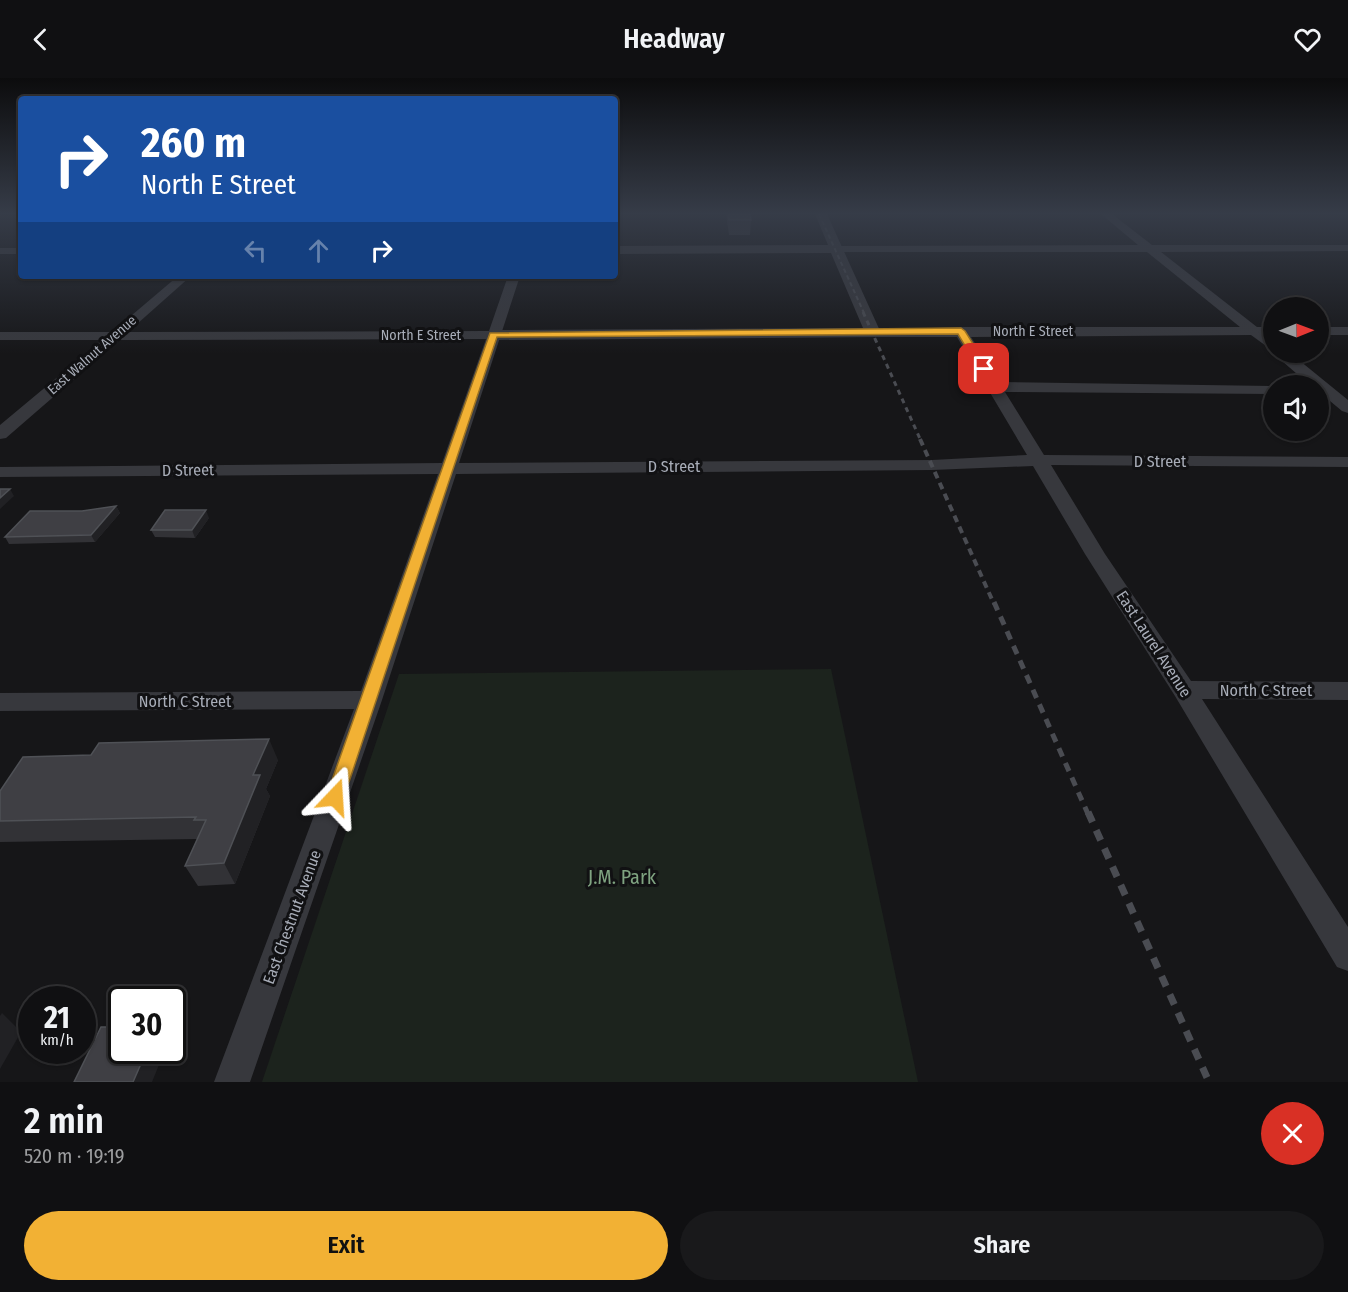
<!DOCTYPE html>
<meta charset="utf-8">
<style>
:root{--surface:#101012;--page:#19191b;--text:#f1f3f6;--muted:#9c9d9f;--line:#303032;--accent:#f2b134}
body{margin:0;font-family:"Fira Sans Condensed",sans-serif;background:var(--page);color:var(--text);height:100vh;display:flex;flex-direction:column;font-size:22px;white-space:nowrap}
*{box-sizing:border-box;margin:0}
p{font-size:20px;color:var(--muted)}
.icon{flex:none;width:33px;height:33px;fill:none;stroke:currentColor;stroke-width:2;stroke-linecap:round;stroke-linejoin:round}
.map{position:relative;height:1004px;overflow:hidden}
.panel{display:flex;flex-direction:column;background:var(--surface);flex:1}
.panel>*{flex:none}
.top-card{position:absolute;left:18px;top:18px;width:600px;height:183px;border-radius:6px;box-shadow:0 2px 4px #0004,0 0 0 2px var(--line);background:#1a4fa0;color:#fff;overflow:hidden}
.needle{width:39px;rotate:89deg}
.buttons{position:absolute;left:1263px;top:219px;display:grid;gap:12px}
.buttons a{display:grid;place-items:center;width:66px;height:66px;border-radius:50%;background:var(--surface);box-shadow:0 2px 4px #0004,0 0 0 2px var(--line);font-size:30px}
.speed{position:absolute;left:18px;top:908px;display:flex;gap:12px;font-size:30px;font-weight:700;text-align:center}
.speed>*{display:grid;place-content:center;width:78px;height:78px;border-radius:50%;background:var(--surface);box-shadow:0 2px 4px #0004,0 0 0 2px var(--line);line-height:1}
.speed small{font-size:15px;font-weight:400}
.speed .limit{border:3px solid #111;border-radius:9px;background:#fff;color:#111}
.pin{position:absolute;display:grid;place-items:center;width:51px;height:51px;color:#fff;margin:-26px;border-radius:12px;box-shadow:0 3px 9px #0006}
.me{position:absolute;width:66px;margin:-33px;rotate:20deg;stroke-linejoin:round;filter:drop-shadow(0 0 4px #0008)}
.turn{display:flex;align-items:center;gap:21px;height:126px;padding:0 24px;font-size:27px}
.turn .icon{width:78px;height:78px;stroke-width:2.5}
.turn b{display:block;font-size:42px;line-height:51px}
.lanes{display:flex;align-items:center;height:57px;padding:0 24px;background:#0003;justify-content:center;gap:30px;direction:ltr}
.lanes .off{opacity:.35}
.round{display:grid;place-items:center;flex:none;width:63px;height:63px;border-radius:32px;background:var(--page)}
.head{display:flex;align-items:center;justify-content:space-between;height:102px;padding:0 24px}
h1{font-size:36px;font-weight:600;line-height:45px}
.button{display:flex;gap:12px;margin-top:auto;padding:12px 24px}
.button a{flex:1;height:69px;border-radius:36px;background:var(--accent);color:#111;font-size:24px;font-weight:600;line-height:69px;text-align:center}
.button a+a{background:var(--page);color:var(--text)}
header{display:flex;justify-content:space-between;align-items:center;height:78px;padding:0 24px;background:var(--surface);font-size:27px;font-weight:600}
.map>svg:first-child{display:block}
.green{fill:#1c231d}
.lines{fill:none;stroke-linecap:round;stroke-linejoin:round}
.minor{fill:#37383d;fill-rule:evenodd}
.tertiary{fill:#37383d;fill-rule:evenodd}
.rail-far4{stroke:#4a4c52;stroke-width:2;stroke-dasharray:4.5 3;stroke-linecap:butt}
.rail-far3{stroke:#4a4c52;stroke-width:3;stroke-dasharray:5 4.5;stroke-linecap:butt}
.rail-far2{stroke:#4a4c52;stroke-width:4;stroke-dasharray:7 5;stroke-linecap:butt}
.rail-far1{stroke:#4a4c52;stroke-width:5;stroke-dasharray:9 7;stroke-linecap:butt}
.rail{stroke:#4a4c52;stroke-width:7;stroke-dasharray:11 9;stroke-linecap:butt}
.wall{fill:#323236}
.shaded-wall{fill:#212124}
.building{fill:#3f3f44;stroke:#4f5156;stroke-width:1.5}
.route{fill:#f2b134;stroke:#9d7322;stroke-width:1.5}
.labels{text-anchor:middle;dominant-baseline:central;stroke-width:6;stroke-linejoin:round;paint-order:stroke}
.far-street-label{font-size:14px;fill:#a8adb8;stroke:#111113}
.street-label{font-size:16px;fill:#a8adb8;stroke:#111113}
.near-park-label{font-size:20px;fill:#7fa381;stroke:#111113}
</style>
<header><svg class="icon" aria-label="back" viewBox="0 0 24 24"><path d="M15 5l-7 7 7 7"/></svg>Headway<svg class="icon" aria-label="heart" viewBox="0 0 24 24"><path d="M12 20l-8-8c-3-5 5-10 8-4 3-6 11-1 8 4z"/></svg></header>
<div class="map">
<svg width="1348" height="1004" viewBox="0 0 1348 1004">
<rect width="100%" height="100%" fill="#161618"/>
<path class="green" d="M831,591l87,413h-656l137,-408z"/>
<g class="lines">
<path class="minor" d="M1101,136h11l40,31h196v6l-187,1 96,75h17v8h-6l6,5v12h15l59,48v13l-6,-2 -24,-20v-5h-7l-36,-31 -2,-3v-1l-22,-16 -280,2 29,45 279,4h-5v8l-269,-2 39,63 304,2v10l-297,-2 54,89 86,127 157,1v18l-146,-1 146,228v44l-11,-4 -162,-271 -90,-142 -52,-88 -101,4 -476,4 -74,226 -132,382h-36l140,-373 -354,2v-18l361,-2 77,-217 -438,3v-10l442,-4 44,-124 -367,1 -113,98 -6,1v-14l102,-85h-102v-8h112l66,-56h13l-63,56 361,-1 19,-55h12l-61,187 473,-3 95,-5 -70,-118h-84l-5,-1v-6l93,-3h279l-93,-75h-311l-6,-3 6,-3 302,-1z
M0,170h21v6h-21z
M1318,249h30v8h-30z"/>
<path class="tertiary" d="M815,136h12l54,119 -2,4 -386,3 -8,-5 8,-5 370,-2 -32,-75 -216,1v-8l213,-1z"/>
<path class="rail-far4" d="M819,136l45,99"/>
<path class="rail-far3" d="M863,234l58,129"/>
<path class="rail-far2" d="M920,361l74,165"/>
<path class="rail-far1" d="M994,524l94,212"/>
<path class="rail" d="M1088,734l121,270"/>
</g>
<path class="wall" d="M726,136h24l1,6 -1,15h-21z
M116,428l4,7 -25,29 -86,2 -4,-7 77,-26z
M209,440l-14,20 -40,-1 -4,-7z
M278,682l-12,29 4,7 -35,88 -37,2 -13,-20 12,-27 -197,3v-51z"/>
<path class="shaded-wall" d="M10,411l4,7 -14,13v-11z
M116,428l4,7 -25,29 -4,-7z
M206,432l3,8 -14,20 -3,-8z
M269,661l9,21 -12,29 4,7 -35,88 -11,-21 29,-88z
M2,935l19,19 -21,37v-53z
M147,972h18l-13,32h-19z"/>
<path class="building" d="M728,136h22l1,6h-22z
M0,411h10l-10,9z
M116,428l-25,29 -86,2 25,-26h52z
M165,432h41l-14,20h-41z
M269,661l-16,36h7l-36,88 -39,3 21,-46h-12l2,-3 -196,4v-30l23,-34 68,-2 8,-12z
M101,949h21v23h25l-14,32h-59z"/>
<linearGradient id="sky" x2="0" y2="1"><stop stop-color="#0c0c0d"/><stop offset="0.49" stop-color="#363c48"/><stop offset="1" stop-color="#363c48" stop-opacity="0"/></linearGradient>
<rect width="1348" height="276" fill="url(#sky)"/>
<path class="route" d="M961,250l4,3 24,38 -2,2h-7l-22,-37 -461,3 -153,460 -2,5 -7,2 -6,-2 -3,-5 164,-464z"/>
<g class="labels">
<g class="far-street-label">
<text x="1033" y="253">North E Street</text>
<text x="421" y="257">North E Street</text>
<text transform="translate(92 277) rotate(-41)">East Walnut Avenue</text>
</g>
<g class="street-label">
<text x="1160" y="383">D Street</text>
<text x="674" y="388">D Street</text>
<text transform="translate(188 392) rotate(-1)">D Street</text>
<text transform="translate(1154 566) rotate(57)">East Laurel Avenue</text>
<text x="1266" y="612">North C Street</text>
<text x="185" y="623">North C Street</text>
<text transform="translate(292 839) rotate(-70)">East Chestnut Avenue</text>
</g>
<g class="near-park-label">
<text x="622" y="799">J.M. Park</text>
</g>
</g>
</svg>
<div class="buttons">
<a><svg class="needle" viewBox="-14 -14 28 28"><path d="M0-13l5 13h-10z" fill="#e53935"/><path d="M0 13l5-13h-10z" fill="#9c9d9f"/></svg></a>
<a><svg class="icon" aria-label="sound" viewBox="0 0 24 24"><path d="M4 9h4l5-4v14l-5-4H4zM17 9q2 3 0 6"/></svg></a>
</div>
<div class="speed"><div>21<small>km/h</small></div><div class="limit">30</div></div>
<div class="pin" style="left:984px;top:291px;background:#d93025"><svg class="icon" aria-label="arrive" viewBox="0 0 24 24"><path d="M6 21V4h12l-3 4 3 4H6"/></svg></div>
<svg class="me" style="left:335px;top:719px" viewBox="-20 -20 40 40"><path d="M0-17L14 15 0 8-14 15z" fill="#f2b134" stroke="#fff" stroke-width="4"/></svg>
<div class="top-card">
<div class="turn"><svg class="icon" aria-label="right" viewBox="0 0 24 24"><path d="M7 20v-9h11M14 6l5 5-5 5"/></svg><div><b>260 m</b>North E Street</div></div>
<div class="lanes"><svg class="icon off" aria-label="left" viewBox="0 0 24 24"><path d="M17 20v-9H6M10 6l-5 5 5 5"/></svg><svg class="icon off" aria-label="ahead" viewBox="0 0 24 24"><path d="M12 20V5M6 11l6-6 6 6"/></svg><svg class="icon" aria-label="right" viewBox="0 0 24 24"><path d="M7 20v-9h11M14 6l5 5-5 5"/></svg></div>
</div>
</div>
<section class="panel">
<div class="head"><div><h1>2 min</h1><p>520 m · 19:19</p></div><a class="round" style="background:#d93025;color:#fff"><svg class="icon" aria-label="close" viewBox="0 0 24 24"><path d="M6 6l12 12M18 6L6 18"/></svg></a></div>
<div class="button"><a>Exit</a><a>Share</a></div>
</section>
